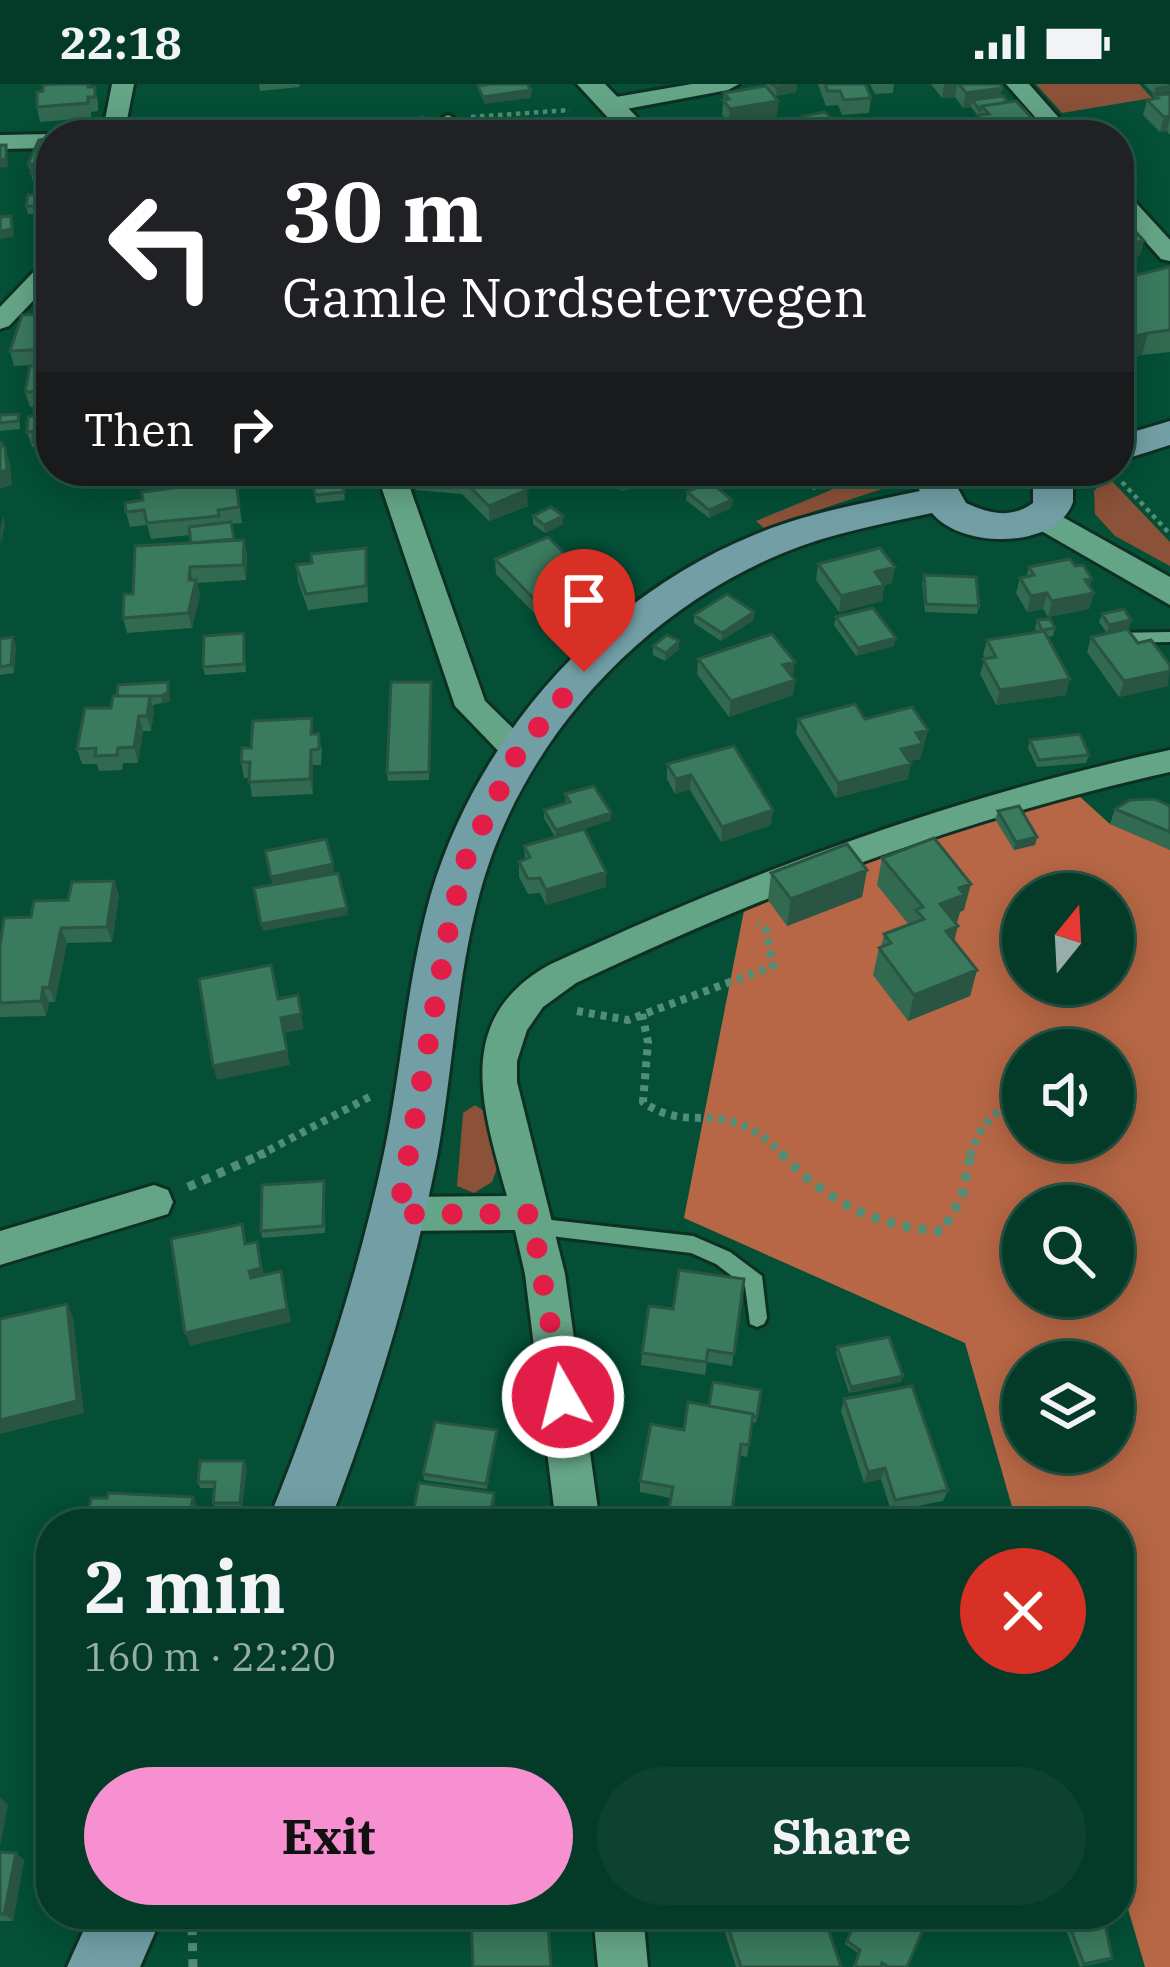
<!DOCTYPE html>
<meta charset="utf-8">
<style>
:root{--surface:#033b28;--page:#0d4230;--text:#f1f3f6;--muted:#97ada8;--line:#245545;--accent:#f690d0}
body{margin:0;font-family:"IBM Plex Serif",serif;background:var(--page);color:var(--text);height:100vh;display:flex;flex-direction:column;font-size:45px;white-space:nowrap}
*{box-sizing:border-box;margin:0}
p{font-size:39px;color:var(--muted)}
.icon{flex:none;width:66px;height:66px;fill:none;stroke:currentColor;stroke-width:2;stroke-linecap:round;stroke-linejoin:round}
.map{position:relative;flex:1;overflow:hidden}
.panel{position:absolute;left:36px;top:1425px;width:1098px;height:420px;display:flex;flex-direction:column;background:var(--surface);border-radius:48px;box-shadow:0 6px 30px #0003,0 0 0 3px var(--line)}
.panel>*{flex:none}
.banner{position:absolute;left:36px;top:36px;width:1098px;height:366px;border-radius:48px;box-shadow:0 6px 30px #0003,0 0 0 3px var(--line);background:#202124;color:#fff;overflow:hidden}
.needle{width:78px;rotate:18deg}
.controls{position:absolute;left:1002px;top:789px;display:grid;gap:24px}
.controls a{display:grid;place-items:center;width:132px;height:132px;border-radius:50%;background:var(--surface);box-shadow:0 6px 30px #0003,0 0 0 3px var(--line);font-size:60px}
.pin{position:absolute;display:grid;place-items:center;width:102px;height:102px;color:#fff;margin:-123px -51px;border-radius:50% 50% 50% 0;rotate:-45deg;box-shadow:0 0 12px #0007}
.pin .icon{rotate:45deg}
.me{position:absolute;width:132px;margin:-66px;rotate:352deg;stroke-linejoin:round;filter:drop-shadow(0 0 9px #0008)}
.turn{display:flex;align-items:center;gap:42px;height:252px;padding:0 48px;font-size:54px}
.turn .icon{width:156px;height:156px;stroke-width:2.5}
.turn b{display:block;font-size:84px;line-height:102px}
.then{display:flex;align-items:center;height:114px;padding:0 48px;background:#0003;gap:24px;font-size:45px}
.round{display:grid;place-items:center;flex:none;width:126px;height:126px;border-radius:63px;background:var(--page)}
.head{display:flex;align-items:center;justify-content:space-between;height:204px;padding:0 48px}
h1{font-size:72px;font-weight:700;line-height:90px}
.cta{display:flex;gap:24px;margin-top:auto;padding:24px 48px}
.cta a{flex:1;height:138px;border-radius:72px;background:var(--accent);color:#111;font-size:48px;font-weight:700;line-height:138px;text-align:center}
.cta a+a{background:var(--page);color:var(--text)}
.status{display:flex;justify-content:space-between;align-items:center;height:84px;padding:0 60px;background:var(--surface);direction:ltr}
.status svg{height:33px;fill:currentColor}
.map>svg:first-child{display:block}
.green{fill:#8b5139}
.forest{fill:#b76745;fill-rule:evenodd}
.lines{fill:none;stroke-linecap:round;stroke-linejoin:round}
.service-casing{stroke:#0e3022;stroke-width:6}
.minor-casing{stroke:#0e3022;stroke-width:6}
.tertiary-casing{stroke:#0e3022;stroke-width:6}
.secondary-casing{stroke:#0e3022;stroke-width:6}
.path-far2{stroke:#528d77;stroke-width:4.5;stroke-dasharray:4.5 4.5;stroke-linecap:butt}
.path-far1{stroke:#528d77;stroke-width:8;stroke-dasharray:6 6;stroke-linecap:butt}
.path{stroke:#528d77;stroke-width:9;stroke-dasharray:8 8;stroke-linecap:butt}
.service{fill:#65a587;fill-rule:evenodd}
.minor{fill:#65a587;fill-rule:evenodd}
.tertiary{fill:#65a587;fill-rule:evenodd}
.secondary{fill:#729fa6;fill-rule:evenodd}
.wall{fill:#326951}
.shaded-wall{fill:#295542}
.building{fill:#3a7a5e;stroke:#295542;stroke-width:3}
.route{stroke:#e11d48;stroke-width:21;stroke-dasharray:0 37.8}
</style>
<div class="status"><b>22:18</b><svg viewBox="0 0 49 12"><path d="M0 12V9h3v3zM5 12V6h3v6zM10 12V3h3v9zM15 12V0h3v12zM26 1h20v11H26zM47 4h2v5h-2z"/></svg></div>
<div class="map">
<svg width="1170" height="1883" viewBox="0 0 1170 1883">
<rect width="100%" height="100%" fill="#044f36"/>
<path class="green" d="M1036,0h103l13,14 -90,15z
M877,387h37l-17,13 -133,44 -8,-7z
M1108,393l62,65v24l-55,-30 -20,-22 -1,-23z
M475,1021l15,10 11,42 -9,25 -18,11 -17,-7 6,-73z"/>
<path class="forest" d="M1069,703l41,37 60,25v1118h-25l-26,-89v-354h-102l-52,-181 -281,-125 64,-328zM1023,810h90v90h-90zM1023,966h90v90h-90zM1023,1122h90v90h-90zM1023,1278h90v90h-90z"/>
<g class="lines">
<defs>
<path id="service" d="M448,31l6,3 1,17h-12l-1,-17z
M1170,548v10l-60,1 -8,-5 8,-5z
M534,1134l159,18 37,16 32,24 5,42 -3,6 -7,3 -7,-3 -5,-38 -29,-22 -25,-11 -157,-19 -7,-2 -3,-6 3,-6z"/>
<path id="minor" d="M112,0h22l-10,51h-22z
M692,0h47l-11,6 -118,22 -11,-7 11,-7z
M1006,0h23l45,51h-23z
M51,50v14l-51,1v-14z
M1119,107l8,2 43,47v21l-9,-2 -42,-47z
M51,177v21l-42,44 -9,3v-22l42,-44z
M376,387h28l81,230 44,43 5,8 -5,8h-22l-52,-54z
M1170,666v22c-217,49 -394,117 -594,211l-33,24 -16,23 -10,31v21l48,192 35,250h-44l-31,-250 -10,-44 -117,1 -14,-5 -5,-12 5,-12 14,-5 109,-1c-24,-87 -56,-178 44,-232 206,-95 397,-166 619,-214z
M154,1101l14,5 5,12 -5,12 -168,51v-34z
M593,1830h50l5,53h-50z"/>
<path id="tertiary" d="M577,0h28l49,51h-30z
M1043,422l127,71v28l-139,-80 -6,-8 6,-8z"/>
<path id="secondary" d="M1170,337v24l-51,16v-25z
M922,387h38l-4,14 10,18c24,11 45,16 67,0v-16l-11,-16h41l10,16v15c-17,48 -112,47 -141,11 -50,11 -101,20 -149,40 -145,60 -264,191 -304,343 -23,86 -26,174 -42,261 -25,126 -62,248 -108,367h-62c49,-120 90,-244 117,-371 18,-86 23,-174 47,-259 47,-158 169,-296 323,-359 52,-22 110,-32 166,-44l-4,-6z
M91,1830h72l-23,53h-73z"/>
</defs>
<use href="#service" class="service-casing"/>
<use href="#minor" class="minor-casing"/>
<use href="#tertiary" class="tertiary-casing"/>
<use href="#secondary" class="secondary-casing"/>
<path class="path-far2" d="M471,33l99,-7
M213,51l196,-14
M1122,398l48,52
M812,404l49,-17"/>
<path class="path-far1" d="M577,927l51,9 145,-54 -7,-36 -8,-7
M642,930l6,28 -5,60c51,36 79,-11 141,54
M258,1072l115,-61
M970,1072c10,-31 22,-45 53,-56"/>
<path class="path" d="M781,1069c44,48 97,75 162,78l19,-36 9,-42
M188,1103l77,-34
M185,1830l7,7 1,46"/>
<use href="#service" class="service"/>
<use href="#minor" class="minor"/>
<use href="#tertiary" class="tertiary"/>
<use href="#secondary" class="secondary"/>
</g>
<path class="wall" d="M90,0v3h5l3,15v9l-7,1v6l-51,4 -3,-15z
M259,0h40l1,3 -40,4z
M766,0h31l-1,8 -20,4 -10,-10z
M818,0h47l6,14 -2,15 -27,2 -4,-10 -12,1z
M870,0h24l-1,9 -18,1z
M931,0h69l2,4 -2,8 42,39h-63l-4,-5 3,-14 -7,-9 -8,1 -8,-11 -13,1z
M1144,0h26l-16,10z
M724,9l54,8 -1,15 -48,8 -7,-9z
M1170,10v41l-3,-4 -7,1 -17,-17 4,-15 6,-1 1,-4z
M803,32l33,8 -1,8 -16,3h-61v-7l45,-4z
M51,55v49h-16l-7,-24z
M51,110v20h-23l-2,-8z
M1170,183v85l-28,3 -23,7z
M51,230v50l-37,2 -4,-15z
M51,281v41l-21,1 -5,-15z
M51,328v44l-13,1 -3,-10h-3l-5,-15z
M19,330l1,15 -20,2v-16z
M503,387l25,35 -39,15 -27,-27 -46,-4 -1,-15z
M607,387h64v7l-50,13z
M342,395l3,21 -29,3 -3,-21z
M236,396l6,43 -10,1 2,16h10l3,15 -1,25 -49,3 3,12 -8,33 -65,5 -4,-15 10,-24 58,-51 -1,-8 -39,4 -4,-14 -17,2 -4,-15 17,-12z
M687,408l45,8 -1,8 -22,10 -23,-18z
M533,432l30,8 -18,9 -12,-9z
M366,464l2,54 -60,8 -10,-29 -2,-16 16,-2z
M495,475l77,2v7l12,28 -47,20 -41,-42z
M818,480l74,19 -8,2 -2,16 -43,11 -23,-32z
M1029,483l61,21 4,5 -5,16 -41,8 -5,-8 -16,3 -11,-19 4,-15 6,-1z
M924,491l55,31 -2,8 -52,-2 -3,-29z
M1102,530l29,6 -2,8 -22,5 -8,-11z
M694,531l60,5 -33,21 -27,-18z
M836,533l60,21 -2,8 -38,10 -22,-31z
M1037,536l18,8 -2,8 -6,1 19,58 -70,10 -16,-31 5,-16 -2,-3 4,-15 50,-8 -2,-4z
M244,549l2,39 -41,3 -2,-8z
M1091,553l77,49 -49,11 -32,-45z
M0,555l16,6 -2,28 -14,2z
M679,557v8l-14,12 -12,-6v-9z
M698,575l95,18 2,3 -2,15 -64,22 -32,-43z
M168,598l2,19 -17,4 1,6 -3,20h-8l-5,32h-15l-1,7 -23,1 -2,-7h-15l-5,-15 34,-41z
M432,606l-3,90 -41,1 -1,-8z
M798,635h67l63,11 -8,29 -10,2 -2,18 -72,19 -40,-64z
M315,650l7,15 -1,16h-8v29l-61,3 -3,-19h-5l-3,-16 10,-14z
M1030,656l59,15 -3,8 -49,4 -9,-19z
M734,662l37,79 -50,17 -31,-52 -15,4 -8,-15v-15z
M565,710l46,26 -27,9 22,43v15l-60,18 -6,-12 -12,1 -9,-17v-15l6,-3 -1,-13 31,-9 -11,-19v-8l22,-7z
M1170,722v44l-60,-26 5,-15z
M998,727l39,26 -2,8 -21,5 -19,-31z
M882,774l82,52 -4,2 -3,10 -2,1 -1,17 23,30 -7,26 -62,25 -35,-46 6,-27 2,-1 3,-13 25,-9 -32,-40z
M867,786l-5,27 -75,29 -19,-26 3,-27z
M114,797l5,15 -7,46 -45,1 -12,59h-6l-3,14 -46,1v-71l31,-29z
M325,1104v45l-63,5 -1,-7z
M744,1195l-12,87 -25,-4 -2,13 -64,-10 1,-12 31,-44z
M837,1263l64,35 -52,11 -13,-40z
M761,1306l-5,33 -4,-1 -5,35 -7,-2 -69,43 -31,-6v-11l44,-51 25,-24z
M844,1315l104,91 -5,11 -52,10 -10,-32 -17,4 -23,-72z
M497,1346v6l-10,53 -63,-9 -1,-6z
M244,1377l3,6 -5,41h-27l-2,-5 2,-15h-15l-2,-6z
M0,1768l16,1 8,7 -11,61h-13z
M723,1830l118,53h-105l-15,-47z
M857,1830l50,53h-54l5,-14 -13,-9z
M1060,1830h50l-6,2 8,42 -4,3 -28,6z"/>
<path class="shaded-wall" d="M797,0l-1,8 -20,4 1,-8z
M944,0h13l-2,13 -13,1z
M1170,1v7l-16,2 2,-7z
M1002,4l-3,15 -27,-3 -1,7 -8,1 3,-15z
M531,6v8l-47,6 -1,-7z
M778,17l-1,15 -48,8 1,-15z
M1170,32l-3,15 -7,1 4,-15z
M836,40l-1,8 -22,3 1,-7z
M997,40l-2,11h-10l2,-9z
M6,61l2,22 -8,1v-8z
M11,132l3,21 -14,2v-8z
M1144,157l-4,15 -21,4v-15z
M1148,249l-6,22 -23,7v-21z
M5,364l5,16 2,21 -12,4v-17z
M637,387h34v7l-50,13 1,-16z
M527,406l1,16 -39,15v-15z
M732,416l-1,8 -22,10v-8z
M3,431l2,8 -4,23 -1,-15z
M563,432v8l-18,9 -1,-8z
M244,456l3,15 -1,25 -3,-15z
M190,483l3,16 3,-3 4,15 -8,33 -4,-15z
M895,483l-3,16 -20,5 3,-16z
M1092,495l-4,15 6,-1 -5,16 -41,8 4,-16 33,-21z
M584,496v16l-47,20 -1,-15z
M884,501l-2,16 -43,11 2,-16z
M1047,509l-4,16 -16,3 4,-16z
M754,528v8l-33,21 1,-8z
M1131,536l-2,8 -22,5 2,-8z
M13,553l3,8 -2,28 -3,-8z
M896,554l-2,8 -38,10 2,-8z
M679,557v8l-14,12 1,-8z
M795,578l-2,15 -10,-12z
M1170,587l-2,15 -49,11 5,-16z
M1070,595l-4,16 -70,10 4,-15z
M795,596l-2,15 -64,22 2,-16z
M168,598l2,19 -7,3 -2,-8z
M150,612l4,15 -3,20 -4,-15z
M139,632l4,15 -5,32 -4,-16z
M928,646l-8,29 -22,5 3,-15 15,-16z
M311,666l2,15v29l-3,-15z
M911,680l-3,15 -72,19 2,-15z
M691,691l-1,15 -15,4 1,-15z
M773,726l-2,15 -50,17 1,-15z
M611,729v7l-55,18v-8z
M1037,753l-2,8 -21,5 2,-8z
M333,780l1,8 -62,12 -1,-7z
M867,786l-5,27 -75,29 4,-27z
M606,788v15l-60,18v-15z
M114,797l5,15 -7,46 -5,-15z
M971,800l-7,26 -4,2 -3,10 -23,9 6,-27 19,-16z
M347,824l1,7 -85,16 -2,-7z
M958,842l-7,27 -5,-22z
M61,844l6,15 -12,59 -6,-14z
M977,886l-7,26 -62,25 6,-26z
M43,903l6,15 -3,14 -5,-15z
M301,930l3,15 -20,4 6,32 -73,15 -4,-14 68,-48z
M257,1158l8,39 -12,3 -4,-13z
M281,1187l10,51 -101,24 -5,-13z
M67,1220l6,13 11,96 -84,21v-14z
M903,1292l-2,6 -52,11 2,-6z
M497,1346v6l-10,53 -1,-5z
M244,1377l3,6 -5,41 -2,-5z
M885,1384l-4,11 -17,4 4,-11z
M494,1409l1,11 -3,20h-3z
M193,1413l5,11 -2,16h-8z
M0,1713l8,8 -8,42z
M16,1769l8,7 -11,61 -9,-7z"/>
<path class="building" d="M58,0h30v3h7v10h-7v6l-51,4v-15l6,-1v-6z
M527,0l4,6 -48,7 -5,-11 12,-2z
M772,0h25l-20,4z
M825,0h40l6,14 -27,2 -4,-9h-12z
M959,0h41l2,4 -36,5z
M766,2l12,15 -48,8 -7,-9 6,-1 -5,-6z
M1170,10v22l-6,1 -17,-17 11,-2 -4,-3z
M1003,12l5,6 -26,4 -2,4 -8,-10z
M1016,17l27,29 -36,5 -10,-11 -10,2 -9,-11 11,-1 -7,-8z
M825,28l11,12 -22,4 -11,-12z
M423,33l5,6 -10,2 9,10h-33l-4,-5 12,-2 -4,-6z
M559,36l17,15h-33l-9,-10z
M798,36l16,15h-49l-7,-7z
M51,55v33l-20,1 2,-9h-5l11,-24z
M0,61h6v14l-6,1z
M51,110v12h-25l2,-11z
M11,132l1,13 -12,2v-14z
M1126,137l18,20 -25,4v-23z
M1170,183v63l-22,3 -29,8v-62z
M51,230v35l-41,2 12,-36z
M51,281v26l-26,1 5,-26z
M51,328v28l-18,2 1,-11 -7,1 1,-15z
M19,330l-1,7 -18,2v-8z
M0,358l5,6 2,22 -7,2z
M416,387h87l24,19 -38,16 -28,-28 -46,-3z
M342,395l2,13 -29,3 -2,-13z
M236,396l3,27 -21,3 1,6 -72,7 -3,-13 -18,2 -1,-9 18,-3 -1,-8z
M710,398l22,18 -23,10 -22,-18z
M551,423l12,9 -19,9 -11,-9z
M231,438l3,17 -43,4 -2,-16z
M548,453l24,24 -5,2 17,17 -48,21 -41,-42z
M244,456l-1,25 -53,2 -1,13h7l-8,33 -65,5 1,-24h9l2,-48z
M366,464v38l-60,8 -10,-29 16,-2 -1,-9z
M880,464l15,19 -20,5 9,13 -43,11 -23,-32z
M1070,475l5,7 8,-1 9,14 -7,1 9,13 -42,8 -5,-8 -16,3 -11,-18 14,-3 -5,-8z
M924,491l52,2 3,29 -53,-2z
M727,510l27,18 -32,21 -28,-18z
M873,524l23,30 -38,10 -22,-31z
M1124,525l7,11 -22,5 -7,-11z
M1050,535l5,9 -13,2 -5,-10z
M1127,545l11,14 13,-3 19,25v6l-46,10 -33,-44z
M1044,547l26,48 -70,11 -17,-31 13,-2 -9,-17z
M244,549v31l-41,3 1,-31z
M772,550l23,28 -12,3 12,15 -64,21 -33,-42z
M667,551l12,6 -13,12 -13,-7z
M13,553l-2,28 -11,2v-28z
M168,598v11l-7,3h-44l1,-11z
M391,598h40l-2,90 -42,1z
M113,612h37l-3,20h-8l-5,31 -16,1 -1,7 -22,1 1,-8 -19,1 8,-41h26z
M855,620l10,15 47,-12 16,23 -12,3 7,11 -22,5 10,15 -73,19 -40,-64z
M312,634l-1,16h8v15l-8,1 -1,29 -61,3 1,-20h-9l1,-14h9l2,-27z
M1080,650l9,21 -50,5 -9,-20z
M734,662l39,64 -51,17 -31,-52 -15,4 -9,-15z
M594,702l17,27 -55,17 -12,-20 26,-8 -5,-8z
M1154,715l16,7v26l-55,-23 15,-9z
M1019,722l18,31 -21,5 -18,-31z
M584,745l22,43 -60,18 -6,-12 -12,1 -9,-17 11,-5 -6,-11z
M934,754l37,46 -12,4 5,7 -24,9 18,22 -12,5 31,39 -63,25 -35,-47 12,-5 -7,-9 40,-15 -8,-9 7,-3 -41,-49z
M326,755l7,25 -62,13 -6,-26z
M847,760l20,26 -76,29 -20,-26z
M338,789l9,35 -86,16 -7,-36z
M114,797l-7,46 -46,1 -12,60 -6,-1 -2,14 -41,2v-57l4,-28 27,-1 3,-16 34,-1 4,-18z
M271,881l7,34 20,-4 3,19 -20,4 6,33 -74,15 -14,-87z
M324,1097l-1,45 -62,5 1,-46z
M242,1140l3,20 12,-2 4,26 -12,3 2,7 30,-7 6,38 -102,24 -14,-94z
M679,1186l65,9 -10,75 -26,-4 -2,12 -64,-9 7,-47 24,3z
M67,1220l10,97 -77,19v-101z
M889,1253l14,39 -52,11 -14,-40z
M713,1298l48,8 -4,27 -4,-1v-2l-44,-8z
M912,1302l36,104 -53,10 -10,-32 -17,4 -24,-73z
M688,1318l65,12 -4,31 -8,-1 -11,80h-64l7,-37 -33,-6 11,-57 33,6z
M435,1338l62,8 -11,54 -63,-10z
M200,1377h44l-4,42h-27l2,-21h-17z
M419,1399l75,10 -5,31h-78z
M108,1409l85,4 -5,27h-102l5,-26h16z
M0,1768l16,1 -12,61h-4z
M482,1830h65l4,53h-78l-2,-52z
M724,1830h99l18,53h-100z
M858,1830l71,1 -22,52h-18l-7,-4 -1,4h-23l-3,-2 5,-15 -13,-9z
M1065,1830h38l9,44 -28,6z"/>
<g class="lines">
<path class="route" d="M563,1313l-32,-183h-133l52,-293 16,-62 52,-107 66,-80"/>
</g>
</svg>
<div class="controls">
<a><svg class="needle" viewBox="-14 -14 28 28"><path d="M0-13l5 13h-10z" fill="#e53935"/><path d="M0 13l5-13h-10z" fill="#97ada8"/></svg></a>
<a><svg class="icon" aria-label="sound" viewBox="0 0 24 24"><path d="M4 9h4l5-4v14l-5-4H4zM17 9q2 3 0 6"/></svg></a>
<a><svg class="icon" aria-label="search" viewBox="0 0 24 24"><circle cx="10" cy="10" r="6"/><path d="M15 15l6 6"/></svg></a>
<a><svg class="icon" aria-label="layers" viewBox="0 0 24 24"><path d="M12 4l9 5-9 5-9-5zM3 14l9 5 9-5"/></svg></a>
</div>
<div class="pin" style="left:584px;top:588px;background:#d93025"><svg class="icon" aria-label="arrive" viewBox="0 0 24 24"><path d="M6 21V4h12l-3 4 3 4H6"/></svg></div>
<svg class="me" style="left:563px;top:1313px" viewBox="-20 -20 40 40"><circle r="17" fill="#e11d48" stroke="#fff" stroke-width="3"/><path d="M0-11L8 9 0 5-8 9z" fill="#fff"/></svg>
<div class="banner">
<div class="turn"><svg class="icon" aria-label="left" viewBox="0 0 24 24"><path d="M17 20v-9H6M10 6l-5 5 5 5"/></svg><div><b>30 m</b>Gamle Nordsetervegen</div></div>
<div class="then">Then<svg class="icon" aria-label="right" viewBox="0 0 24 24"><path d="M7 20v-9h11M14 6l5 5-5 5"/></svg></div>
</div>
<section class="panel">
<div class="head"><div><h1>2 min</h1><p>160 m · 22:20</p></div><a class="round" style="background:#d93025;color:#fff"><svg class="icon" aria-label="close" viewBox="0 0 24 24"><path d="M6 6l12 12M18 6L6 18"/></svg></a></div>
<div class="cta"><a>Exit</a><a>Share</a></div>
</section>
</div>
